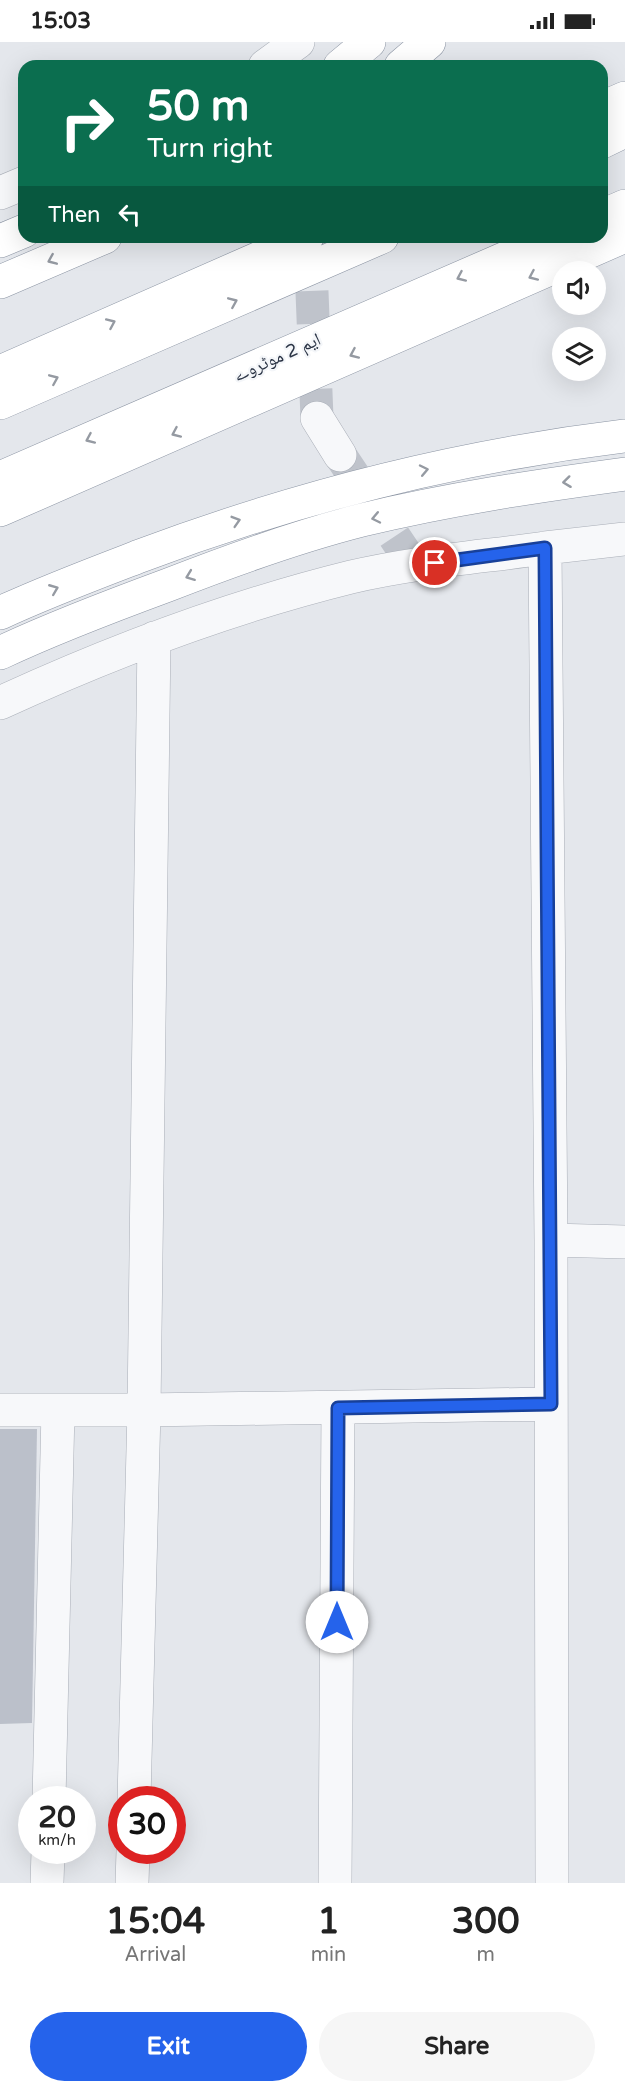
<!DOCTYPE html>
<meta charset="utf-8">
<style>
:root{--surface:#fff;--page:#f6f6f6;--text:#222;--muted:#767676;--accent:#2563eb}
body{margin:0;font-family:"Varela Round","Noto Naskh Arabic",sans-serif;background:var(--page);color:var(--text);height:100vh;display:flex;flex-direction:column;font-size:22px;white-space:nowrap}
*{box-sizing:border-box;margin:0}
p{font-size:20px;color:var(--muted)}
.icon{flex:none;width:33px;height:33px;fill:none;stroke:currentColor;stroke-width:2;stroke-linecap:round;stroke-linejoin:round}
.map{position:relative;height:1841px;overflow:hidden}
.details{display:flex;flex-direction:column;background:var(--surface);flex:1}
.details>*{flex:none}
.top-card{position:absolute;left:18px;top:18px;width:590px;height:183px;border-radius:18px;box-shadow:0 6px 24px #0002;background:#0b6e4f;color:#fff;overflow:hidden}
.fabs{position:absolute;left:552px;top:219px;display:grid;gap:12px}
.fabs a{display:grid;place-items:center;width:54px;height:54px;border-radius:50%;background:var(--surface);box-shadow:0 6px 24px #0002;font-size:30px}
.speed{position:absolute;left:18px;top:1744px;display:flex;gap:12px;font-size:30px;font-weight:700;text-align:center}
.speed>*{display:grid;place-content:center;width:78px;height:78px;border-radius:50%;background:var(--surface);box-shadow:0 6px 24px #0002;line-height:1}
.speed small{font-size:15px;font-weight:400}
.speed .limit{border:9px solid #d22;background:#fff;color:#111}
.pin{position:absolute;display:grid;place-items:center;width:51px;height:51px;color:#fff;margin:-26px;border:3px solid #fff;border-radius:50%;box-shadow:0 2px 6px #0007}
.me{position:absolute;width:66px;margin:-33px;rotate:0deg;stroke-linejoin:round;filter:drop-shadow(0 0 4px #0008)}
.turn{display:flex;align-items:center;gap:21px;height:126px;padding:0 30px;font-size:27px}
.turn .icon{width:78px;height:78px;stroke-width:2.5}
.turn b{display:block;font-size:42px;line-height:51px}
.then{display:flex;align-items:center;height:57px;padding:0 30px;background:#0003;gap:12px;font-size:22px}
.eta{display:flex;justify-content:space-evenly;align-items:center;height:102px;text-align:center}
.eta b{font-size:36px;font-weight:700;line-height:42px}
.cta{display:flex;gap:12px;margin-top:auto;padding:12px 30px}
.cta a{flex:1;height:69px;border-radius:36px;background:var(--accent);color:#fff;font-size:24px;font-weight:700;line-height:69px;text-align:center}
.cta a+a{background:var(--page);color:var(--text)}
.status{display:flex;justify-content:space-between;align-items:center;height:42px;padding:0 30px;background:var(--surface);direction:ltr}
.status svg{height:16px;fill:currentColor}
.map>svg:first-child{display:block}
.building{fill:#bbc0ca}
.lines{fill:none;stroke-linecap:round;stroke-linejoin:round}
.minor-tunnel{stroke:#bfc3cb;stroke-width:33;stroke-dasharray:33 16;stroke-linecap:butt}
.minor-casing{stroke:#a9aeb7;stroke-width:34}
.motorway-casing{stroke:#8b94a3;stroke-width:34}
.minor{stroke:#f7f8fa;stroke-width:33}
.motorway{stroke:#fff;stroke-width:33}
.oneway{stroke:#959aa2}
.route-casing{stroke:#184099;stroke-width:15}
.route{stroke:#2563eb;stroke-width:10}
.labels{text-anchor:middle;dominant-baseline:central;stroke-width:4.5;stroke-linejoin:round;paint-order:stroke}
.street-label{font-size:18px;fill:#2b3445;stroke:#f4f6f9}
</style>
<div class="status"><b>15:03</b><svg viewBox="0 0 49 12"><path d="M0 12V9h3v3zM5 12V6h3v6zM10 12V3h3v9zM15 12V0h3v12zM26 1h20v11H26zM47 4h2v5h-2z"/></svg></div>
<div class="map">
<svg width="625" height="1841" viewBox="0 0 625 1841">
<rect width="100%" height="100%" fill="#e4e7ec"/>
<path class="building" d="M0,1387h37l-5,294 -32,1z"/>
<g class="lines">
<path class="minor-tunnel" d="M310,200l7,176
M340,413l68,102"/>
<defs>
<path id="minor" d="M265,24l33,-24
M0,151l24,-10
M317,376l23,37
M0,661c113,-52 230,-96 351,-126 64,-15 130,-20 194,-29
M551,1198l74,2
M0,1368h144l407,-6
M49,1758l9,-390
M134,1758l10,-390 10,-772
M47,1841l1,-32
M132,1841l1,-32
M335,1841l3,-475
M552,1841l-1,-643 -6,-692 80,-9"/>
<path id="motorway" d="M340,24l29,-24
M401,24l28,-24
M602,66l23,-10
M602,100l23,-11
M602,174l23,-10
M0,199l24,-10
M0,240l105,-45
M0,330l307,-135
M0,361l382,-166
M0,436l554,-241
M0,468l625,-274
M0,571c45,-21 93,-39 140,-57 157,-59 318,-100 485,-120
M0,611c55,-26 111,-47 168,-68 64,-25 127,-48 194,-65 87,-21 174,-34 263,-46"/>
</defs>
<use href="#minor" class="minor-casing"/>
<use href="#motorway" class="motorway-casing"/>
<use href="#minor" class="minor"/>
<use href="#motorway" class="motorway"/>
</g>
<defs><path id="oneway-chevron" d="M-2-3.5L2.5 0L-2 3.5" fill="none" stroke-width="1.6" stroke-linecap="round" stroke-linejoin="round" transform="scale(1.5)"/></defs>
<g class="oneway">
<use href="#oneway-chevron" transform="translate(52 218) rotate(157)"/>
<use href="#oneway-chevron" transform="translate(533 234) rotate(156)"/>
<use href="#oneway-chevron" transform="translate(461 235) rotate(156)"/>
<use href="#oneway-chevron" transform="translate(233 260) rotate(-23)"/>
<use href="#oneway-chevron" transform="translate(111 281) rotate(-24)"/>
<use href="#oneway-chevron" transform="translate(354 312) rotate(156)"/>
<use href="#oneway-chevron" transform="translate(54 337) rotate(-23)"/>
<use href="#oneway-chevron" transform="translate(176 391) rotate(156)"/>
<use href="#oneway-chevron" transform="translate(90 397) rotate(156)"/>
<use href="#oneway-chevron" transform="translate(424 428) rotate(-12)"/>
<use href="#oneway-chevron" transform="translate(567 440) rotate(173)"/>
<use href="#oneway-chevron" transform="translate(376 476) rotate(168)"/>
<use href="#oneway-chevron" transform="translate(236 479) rotate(-17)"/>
<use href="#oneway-chevron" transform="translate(190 534) rotate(159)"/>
<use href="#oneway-chevron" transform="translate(54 547) rotate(-22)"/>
</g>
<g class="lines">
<defs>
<path id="route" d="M337,1580l1,-214 213,-4 -6,-856 -110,15"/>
</defs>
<use href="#route" class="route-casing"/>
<use href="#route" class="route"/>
</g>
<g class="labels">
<g class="street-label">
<text transform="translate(277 315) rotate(-24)">ایم 2 موٹروے</text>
</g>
</g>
</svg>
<div class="fabs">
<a><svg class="icon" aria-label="sound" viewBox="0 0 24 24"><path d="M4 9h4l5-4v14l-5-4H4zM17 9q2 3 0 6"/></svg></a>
<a><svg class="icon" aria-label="layers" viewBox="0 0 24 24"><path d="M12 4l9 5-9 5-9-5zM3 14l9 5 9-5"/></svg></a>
</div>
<div class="speed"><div>20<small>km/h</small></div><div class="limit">30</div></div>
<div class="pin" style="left:435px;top:521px;background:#d93025"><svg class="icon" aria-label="arrive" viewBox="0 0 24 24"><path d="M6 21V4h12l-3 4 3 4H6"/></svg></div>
<svg class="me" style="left:337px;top:1580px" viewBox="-20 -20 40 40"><circle r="19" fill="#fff"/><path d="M0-13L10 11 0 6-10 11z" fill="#2563eb"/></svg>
<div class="top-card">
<div class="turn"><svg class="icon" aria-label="right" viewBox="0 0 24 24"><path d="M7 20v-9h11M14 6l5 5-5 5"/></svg><div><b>50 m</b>Turn right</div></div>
<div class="then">Then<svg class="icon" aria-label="left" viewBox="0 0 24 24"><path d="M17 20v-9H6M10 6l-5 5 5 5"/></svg></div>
</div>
</div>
<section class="details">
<div class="eta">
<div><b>15:04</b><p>Arrival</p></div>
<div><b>1</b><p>min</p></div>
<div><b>300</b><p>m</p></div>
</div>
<div class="cta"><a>Exit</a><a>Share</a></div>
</section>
